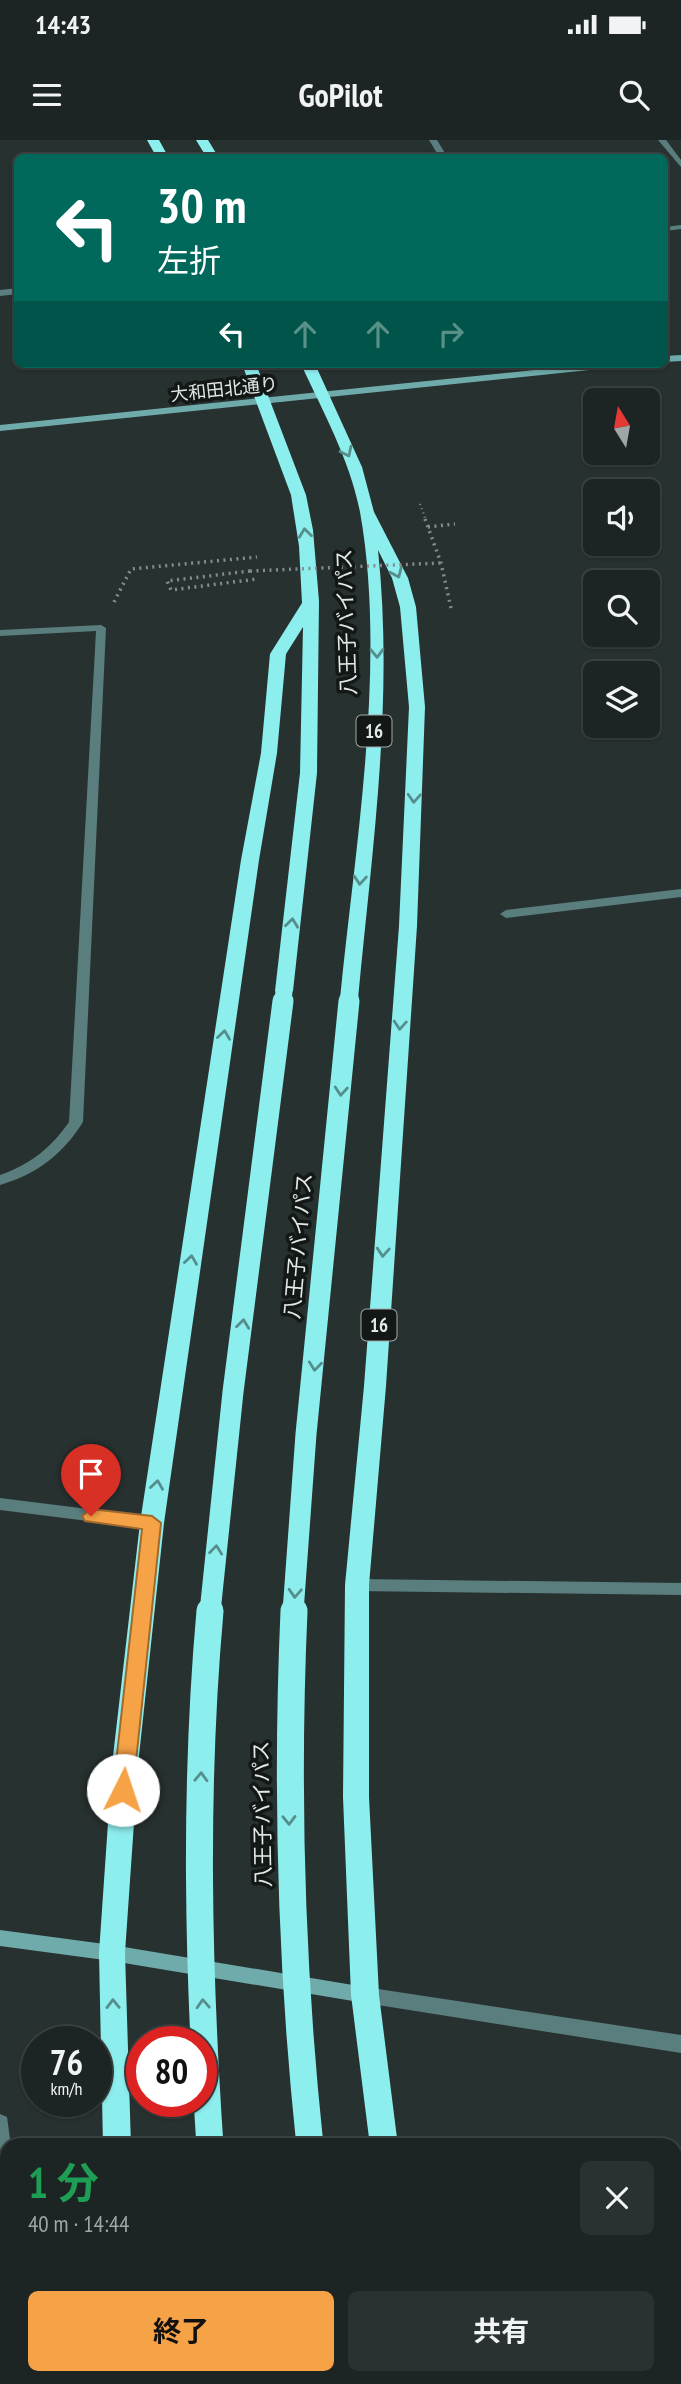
<!DOCTYPE html>
<html lang="ja">
<meta charset="utf-8">
<style>
:root{--surface:#1d2524;--page:#2a3131;--text:#f1f3f6;--muted:#a0a5a6;--line:#3b4241;--accent:#f6a246}
body{margin:0;font-family:"PT Sans Narrow","Noto Sans JP",sans-serif;background:var(--page);color:var(--text);height:100vh;display:flex;flex-direction:column;font-size:26px;white-space:nowrap}
*{box-sizing:border-box;margin:0}
p{font-size:23px;color:var(--muted)}
.icon{flex:none;width:38px;height:38px;fill:none;stroke:currentColor;stroke-width:2;stroke-linecap:round;stroke-linejoin:round}
.map{position:relative;flex:1;overflow:hidden}
.panel{position:absolute;left:0px;top:1998px;width:682px;height:247px;display:flex;flex-direction:column;background:var(--surface);border-radius:21px 21px 0 0;box-shadow:0 2px 5px #0004,0 0 0 2px var(--line)}
.panel>*{flex:none}
.guide{position:absolute;left:14px;top:14px;width:654px;height:214px;border-radius:10px;box-shadow:0 2px 5px #0004,0 0 0 2px var(--line);background:#00695c;color:#fff;overflow:hidden}
.needle{width:46px;rotate:349deg}
.buttons{position:absolute;left:583px;top:248px;display:grid;gap:14px}
.buttons a{display:grid;place-items:center;width:77px;height:77px;border-radius:10px;background:var(--surface);box-shadow:0 2px 5px #0004,0 0 0 2px var(--line);font-size:35px}
.speed{position:absolute;left:21px;top:1886px;display:flex;gap:14px;font-size:35px;font-weight:700;text-align:center}
.speed>*{display:grid;place-content:center;width:91px;height:91px;border-radius:50%;background:var(--surface);box-shadow:0 2px 5px #0004,0 0 0 2px var(--line);line-height:1}
.speed small{font-size:18px;font-weight:400}
.speed .limit{border:10px solid #d22;background:#fff;color:#111}
.pin{position:absolute;display:grid;place-items:center;width:60px;height:60px;color:#fff;margin:-72px -30px;border-radius:50% 50% 50% 0;rotate:-45deg;box-shadow:0 0 7px #0007}
.pin .icon{rotate:45deg}
.me{position:absolute;width:77px;margin:-38px;rotate:4deg;stroke-linejoin:round;filter:drop-shadow(0 0 5px #0008)}
.turn{display:flex;align-items:center;gap:24px;height:147px;padding:0 28px;font-size:32px}
.turn .icon{width:91px;height:91px;stroke-width:2.5}
.turn b{display:block;font-size:49px;line-height:60px}
.lanes{display:flex;align-items:center;height:66px;padding:0 28px;background:#0003;justify-content:center;gap:35px;direction:ltr}
.lanes .off{opacity:.35}
.round{display:grid;place-items:center;flex:none;width:74px;height:74px;border-radius:10px;background:var(--page)}
.head{display:flex;align-items:center;justify-content:space-between;height:119px;padding:0 28px}
h1{font-size:42px;font-weight:700;line-height:52px;color:#1e9e55}
.primary-button{display:flex;gap:14px;margin-top:auto;padding:14px 28px}
.primary-button a{flex:1;height:80px;border-radius:10px;background:var(--accent);color:#111;font-size:28px;font-weight:700;line-height:80px;text-align:center}
.primary-button a+a{background:var(--page);color:var(--text)}
.status{display:flex;justify-content:space-between;align-items:center;height:49px;padding:0 35px;background:var(--surface);direction:ltr}
.status svg{height:19px;fill:currentColor}
header{display:flex;justify-content:space-between;align-items:center;height:91px;padding:0 28px;background:var(--surface);font-size:32px;font-weight:700}
.map>svg:first-child{display:block}
.lines{fill:none;stroke-linecap:round;stroke-linejoin:round}
.path-far1{stroke:#858d8c;stroke-width:2.5;stroke-dasharray:1 3.5;stroke-linecap:butt}
.path{stroke:#858d8c;stroke-width:3.5;stroke-dasharray:2 4.5;stroke-linecap:butt}
.lane{fill:#5a7e7e;fill-rule:evenodd}
.street{fill:#5a7e7e;fill-rule:evenodd}
.secondary{fill:#6fabab;fill-rule:evenodd}
.highway{fill:#8deeee;fill-rule:evenodd}
.path-bridge{stroke:#858d8c;stroke-width:3.5;stroke-dasharray:2 4.5;stroke-linecap:butt}
.highway-bridge-far2{stroke:#8deeee;stroke-width:17}
.highway-bridge-far1{stroke:#8deeee;stroke-width:21}
.highway-bridge{stroke:#8deeee;stroke-width:27}
.oneway{stroke:#568e8d}
.route{fill:#f6a246;stroke:#a0692e;stroke-width:2}
.labels{text-anchor:middle;dominant-baseline:central;stroke-width:7;stroke-linejoin:round;paint-order:stroke}
.far-street-label{font-size:18px;fill:#e2e8e8;stroke:#131817}
.shield{fill:#131817;stroke:#a4aaa9;stroke-width:2}
.shield-label{font-size:19px;font-weight:bold;fill:#e2e8e8}
.street-label{font-size:21px;fill:#e2e8e8;stroke:#131817}
</style>
<div class="status"><b>14:43</b><svg viewBox="0 0 49 12"><path d="M0 12V9h3v3zM5 12V6h3v6zM10 12V3h3v9zM15 12V0h3v12zM26 1h20v11H26zM47 4h2v5h-2z"/></svg></div>
<header><svg class="icon" aria-label="menu" viewBox="0 0 24 24"><path d="M4 6h16M4 12h16M4 18h16"/></svg>GoPilot<svg class="icon" aria-label="search" viewBox="0 0 24 24"><circle cx="10" cy="10" r="6"/><path d="M15 15l6 6"/></svg></header>
<div class="map">
<svg width="681" height="2244" viewBox="0 0 681 2244">
<rect width="100%" height="100%" fill="#273130"/>
<g class="lines">
<path class="path-far1" d="M420,364l6,17"/>
<path class="path" d="M425,379l16,44 10,45
M428,387l27,-3
M250,431l-83,10 4,9 86,-11
M114,462l17,-33 126,-12"/>
<path class="lane" d="M0,1974l7,3 4,29h-4v68l-7,-3z
M7,2142v40l-7,3v-40z"/>
<path class="street" d="M429,0h8l11,18h-8z
M658,0h8l15,20v7z
M681,85v4l-16,2v-4z
M18,148v6l-18,2v-6z
M101,485l5,3 -23,494c-21,33 -46,52 -83,63v-10c31,-11 51,-27 69,-53l27,-491 -96,5v-6z
M681,749v8l-175,21 -6,-4 6,-4z
M0,1358l152,19 5,2 3,4 -3,4 -5,2 -152,-19z
M357,1439l324,4v12l-324,-4 -6,-1 -2,-5 2,-5z
M365,1847l316,48v18l-316,-50 -6,-2 -3,-6 3,-6z"/>
<path class="secondary" d="M681,215v6l-16,1v-6z
M592,224h31l-5,3 -618,64v-6z
M0,1790l112,15 253,42 6,2 3,6 -3,6 -6,2 -253,-42 -112,-15z"/>
<path class="highway" d="M147,0h12l10,18h-12z
M196,0h12l11,18h-12z
M242,224h14l50,131 7,35 6,71 -2,172 -24,218 -9,6 -9,-6 25,-218 3,-146 -17,27 -9,99 -18,107 -95,663 -26,242 -13,188 6,193h-28l-4,-193 13,-188 28,-242 101,-663 20,-107 9,-99 32,-51 -3,-57 -8,-51z
M301,224h14l47,103 12,45 34,66 8,29 9,100 -8,219 -31,460 -17,199v212l10,198 19,151h-28l-19,-151 -8,-198 2,-212 19,-199 35,-460 10,-219 -9,-100 -8,-29 -14,-28c16,150 -6,300 -20,449l-9,6 -9,-6c15,-153 47,-336 20,-487 -10,-52 -37,-100 -59,-148z
M122,2238h30v6h-30z
M219,2238h30l1,6h-30z
M325,2238h30l1,6h-30z
M409,2238h30l1,6h-30z"/>
<path class="path-bridge" d="M250,431l191,-8"/>
<path class="highway-bridge-far2" d="M283,862l1,-11
M349,862v-3"/>
<path class="highway-bridge-far1" d="M210,1472l23,-220 50,-391
M293,1472l13,-178 43,-433"/>
<path class="highway-bridge" d="M210,1471c-16,178 -12,357 0,535
M294,1471c-8,179 -3,356 16,535"/>
</g>
<defs><path id="oneway-chevron" d="M-2-3.5L2.5 0L-2 3.5" fill="none" stroke-width="1.6" stroke-linecap="round" stroke-linejoin="round" transform="scale(1.75)"/></defs>
<g class="oneway">
<use href="#oneway-chevron" transform="translate(347 312) rotate(64)"/>
<use href="#oneway-chevron" transform="translate(305 393) rotate(-97)"/>
<use href="#oneway-chevron" transform="translate(397 433) rotate(67)"/>
<use href="#oneway-chevron" transform="translate(377 513) rotate(89)"/>
<use href="#oneway-chevron" transform="translate(414 658) rotate(93)"/>
<use href="#oneway-chevron" transform="translate(360 740) rotate(95)"/>
<use href="#oneway-chevron" transform="translate(292 783) rotate(-83)"/>
<use href="#oneway-chevron" transform="translate(400 885) rotate(94)"/>
<use href="#oneway-chevron" transform="translate(224 895) rotate(-82)"/>
<use href="#oneway-chevron" transform="translate(341 951) rotate(95)"/>
<use href="#oneway-chevron" transform="translate(383 1112) rotate(94)"/>
<use href="#oneway-chevron" transform="translate(191 1120) rotate(-82)"/>
<use href="#oneway-chevron" transform="translate(243 1184) rotate(-83)"/>
<use href="#oneway-chevron" transform="translate(315 1226) rotate(96)"/>
<use href="#oneway-chevron" transform="translate(157 1345) rotate(-82)"/>
<use href="#oneway-chevron" transform="translate(216 1410) rotate(-84)"/>
<use href="#oneway-chevron" transform="translate(295 1453) rotate(93)"/>
<use href="#oneway-chevron" transform="translate(201 1637) rotate(-88)"/>
<use href="#oneway-chevron" transform="translate(289 1680) rotate(89)"/>
<use href="#oneway-chevron" transform="translate(113 1864) rotate(-91)"/>
<use href="#oneway-chevron" transform="translate(203 1864) rotate(-93)"/>
</g>
<path class="route" d="M91,1369l61,7 9,7 -28,267 -3,6h-14l-3,-6 29,-261 -57,-8 -3,-5z"/>
<g class="labels">
<g class="far-street-label">
<text transform="translate(224 249) rotate(-6)">大和田北通り</text>
</g>
<g class="shield">
<rect x="356.5" y="575.5" width="35" height="31" rx="5"/>
<rect x="361.5" y="1169.5" width="35" height="31" rx="5"/>
</g>
<g class="shield-label">
<text x="374" y="591">16</text>
<text x="379" y="1185">16</text>
</g>
<g class="street-label">
<text transform="translate(346 482) rotate(-92)">八王子バイパス</text>
<text transform="translate(298 1106) rotate(-85)">八王子バイパス</text>
<text transform="translate(262 1674) rotate(-91)">八王子バイパス</text>
</g>
</g>
</svg>
<div class="buttons">
<a><svg class="needle" viewBox="-14 -14 28 28"><path d="M0-13l5 13h-10z" fill="#e53935"/><path d="M0 13l5-13h-10z" fill="#a0a5a6"/></svg></a>
<a><svg class="icon" aria-label="sound" viewBox="0 0 24 24"><path d="M4 9h4l5-4v14l-5-4H4zM17 9q2 3 0 6"/></svg></a>
<a><svg class="icon" aria-label="search" viewBox="0 0 24 24"><circle cx="10" cy="10" r="6"/><path d="M15 15l6 6"/></svg></a>
<a><svg class="icon" aria-label="layers" viewBox="0 0 24 24"><path d="M12 4l9 5-9 5-9-5zM3 14l9 5 9-5"/></svg></a>
</div>
<div class="speed"><div>76<small>km/h</small></div><div class="limit">80</div></div>
<div class="pin" style="left:91px;top:1376px;background:#d93025"><svg class="icon" aria-label="arrive" viewBox="0 0 24 24"><path d="M6 21V4h12l-3 4 3 4H6"/></svg></div>
<svg class="me" style="left:123px;top:1650px" viewBox="-20 -20 40 40"><circle r="19" fill="#fff"/><path d="M0-13L10 11 0 6-10 11z" fill="#f6a246"/></svg>
<div class="guide">
<div class="turn"><svg class="icon" aria-label="left" viewBox="0 0 24 24"><path d="M17 20v-9H6M10 6l-5 5 5 5"/></svg><div><b>30 m</b>左折</div></div>
<div class="lanes"><svg class="icon" aria-label="left" viewBox="0 0 24 24"><path d="M17 20v-9H6M10 6l-5 5 5 5"/></svg><svg class="icon off" aria-label="ahead" viewBox="0 0 24 24"><path d="M12 20V5M6 11l6-6 6 6"/></svg><svg class="icon off" aria-label="ahead" viewBox="0 0 24 24"><path d="M12 20V5M6 11l6-6 6 6"/></svg><svg class="icon off" aria-label="right" viewBox="0 0 24 24"><path d="M7 20v-9h11M14 6l5 5-5 5"/></svg></div>
</div>
<section class="panel">
<div class="head"><div><h1>1 分</h1><p>40 m · 14:44</p></div><a class="round"><svg class="icon" aria-label="close" viewBox="0 0 24 24"><path d="M6 6l12 12M18 6L6 18"/></svg></a></div>
<div class="primary-button"><a>終了</a><a>共有</a></div>
</section>
</div>
